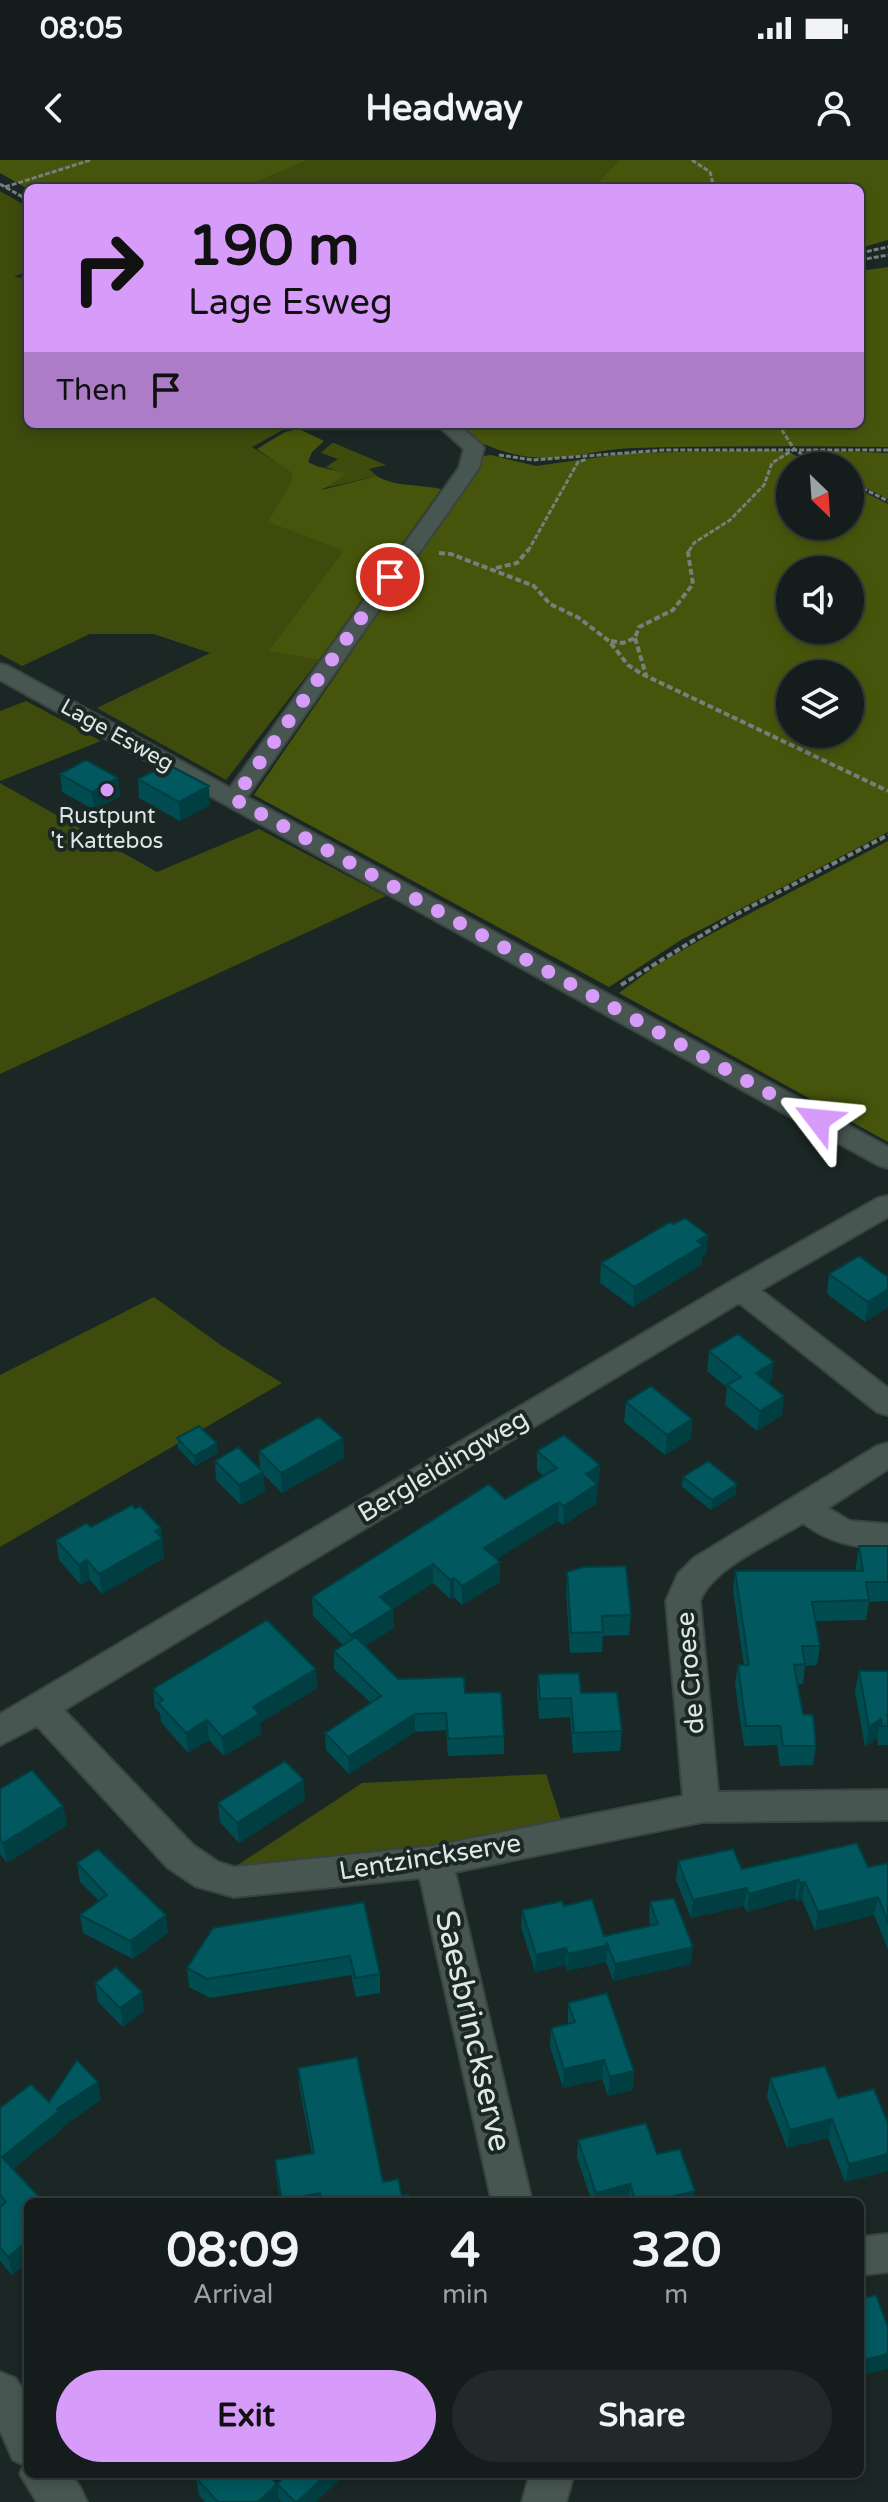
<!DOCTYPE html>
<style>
:root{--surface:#141d1b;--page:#212a28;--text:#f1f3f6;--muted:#9da2a3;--line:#333b3a;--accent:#d79bf9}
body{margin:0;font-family:"Varela Round",sans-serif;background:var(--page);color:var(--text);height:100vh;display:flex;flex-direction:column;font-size:30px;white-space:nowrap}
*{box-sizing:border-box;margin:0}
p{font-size:26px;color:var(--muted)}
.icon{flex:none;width:44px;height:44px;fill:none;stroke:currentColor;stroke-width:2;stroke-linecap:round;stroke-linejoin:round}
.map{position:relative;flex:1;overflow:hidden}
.details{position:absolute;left:24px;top:2038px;width:840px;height:280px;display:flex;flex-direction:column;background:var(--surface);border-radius:12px;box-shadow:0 4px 12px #0003,0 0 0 2px var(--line)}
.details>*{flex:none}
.guide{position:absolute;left:24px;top:24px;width:840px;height:244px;border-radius:12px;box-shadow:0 4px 12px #0003,0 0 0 2px var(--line);background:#d79bf9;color:#111;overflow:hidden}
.needle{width:52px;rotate:155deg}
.fabs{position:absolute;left:776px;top:292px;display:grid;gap:16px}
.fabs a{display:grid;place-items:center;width:88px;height:88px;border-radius:50%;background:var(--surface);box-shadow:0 4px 12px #0003,0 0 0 2px var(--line);font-size:40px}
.pin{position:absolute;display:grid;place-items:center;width:68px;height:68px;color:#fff;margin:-34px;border:4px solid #fff;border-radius:50%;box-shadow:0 2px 8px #0007}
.me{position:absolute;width:88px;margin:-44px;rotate:299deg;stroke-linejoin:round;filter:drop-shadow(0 0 6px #0008)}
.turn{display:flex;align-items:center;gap:28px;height:168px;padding:0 32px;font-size:36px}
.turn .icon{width:104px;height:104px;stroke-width:2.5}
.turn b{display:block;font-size:56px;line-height:68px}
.then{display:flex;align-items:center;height:76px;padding:0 32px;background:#0003;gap:16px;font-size:30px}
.eta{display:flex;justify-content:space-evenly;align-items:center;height:136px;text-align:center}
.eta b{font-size:48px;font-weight:700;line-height:56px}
.primary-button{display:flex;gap:16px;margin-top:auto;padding:16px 32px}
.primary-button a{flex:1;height:92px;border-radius:48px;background:var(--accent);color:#111;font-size:32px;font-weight:700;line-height:92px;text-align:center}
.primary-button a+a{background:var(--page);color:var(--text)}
.status{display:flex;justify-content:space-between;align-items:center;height:56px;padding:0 40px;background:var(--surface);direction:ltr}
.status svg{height:22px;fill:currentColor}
header{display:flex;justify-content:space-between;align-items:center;height:104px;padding:0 32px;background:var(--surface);font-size:36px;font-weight:700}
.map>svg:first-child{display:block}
.green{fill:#3e4b0d}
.forest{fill:#47550c;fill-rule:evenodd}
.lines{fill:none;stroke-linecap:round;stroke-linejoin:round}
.minor-casing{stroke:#394441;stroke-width:4}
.path-far1{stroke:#757f7c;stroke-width:3;stroke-dasharray:5 2;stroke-linecap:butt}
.path{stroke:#757f7c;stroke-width:4;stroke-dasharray:6 3;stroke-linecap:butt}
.minor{fill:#485651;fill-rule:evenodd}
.wall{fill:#014c51}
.shaded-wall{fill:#013e42}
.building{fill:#01585e;stroke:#013e42;stroke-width:2}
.route{stroke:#d79bf9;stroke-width:14;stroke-dasharray:0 25.2}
.poi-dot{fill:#d79bf9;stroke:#1a2724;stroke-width:3}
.labels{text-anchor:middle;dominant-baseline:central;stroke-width:8;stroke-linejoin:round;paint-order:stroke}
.far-street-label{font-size:22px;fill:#dfe7e4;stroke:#1a2724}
.far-poi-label{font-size:22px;fill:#dfe7e4;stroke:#1a2724}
.street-label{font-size:26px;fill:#dfe7e4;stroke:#1a2724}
.near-street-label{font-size:32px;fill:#dfe7e4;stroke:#1a2724}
</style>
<div class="status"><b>08:05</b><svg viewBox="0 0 49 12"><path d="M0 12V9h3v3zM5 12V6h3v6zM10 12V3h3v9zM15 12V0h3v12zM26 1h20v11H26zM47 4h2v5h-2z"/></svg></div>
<header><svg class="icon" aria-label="back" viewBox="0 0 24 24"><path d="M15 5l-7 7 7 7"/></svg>Headway<svg class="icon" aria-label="person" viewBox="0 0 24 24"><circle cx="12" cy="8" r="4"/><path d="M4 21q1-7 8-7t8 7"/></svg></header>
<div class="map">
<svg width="888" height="2342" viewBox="0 0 888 2342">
<rect width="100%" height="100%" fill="#1a2724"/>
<path class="green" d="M309,0h311l-28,28h-349z
M0,31l28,16v64l-14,6 14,1v146h265l-41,23 39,24 1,10 51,69 -73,100 49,10 -93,120 -129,-72 113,-55 -56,-19h-64l-68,32 -22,-12z
M332,283h2l52,22 -17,4 8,7 -57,13 26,-15 -20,-7 12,-8 -17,-6z
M26,541l75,40 -101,40v-70z
M0,623l157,89 102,-43 127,67 -386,178z
M154,1137l68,49 60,37 -282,164v-172z
M546,1614l15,46 -136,28 -195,22 132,-87z"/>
<path class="forest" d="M0,0h309l-66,28 -215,1 -28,-16z
M620,0h268v80l-28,8v-60h-268z
M888,107v180c-85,-1 -170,-1 -256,1 -34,1 -69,14 -102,9 -32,-4 -57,-17 -84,-33h414v-153z
M299,269l25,12 -12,11 -4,10c12,7 26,7 39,12l-26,16 56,-14c17,11 43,8 64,13l-122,171 -50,-9 74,-101 -75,-28 24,-41 -1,-9 -34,-23 28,-17z
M770,290l21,3 23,13h-24v60h60v-41l38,19v328l-207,108 -72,47 -355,-192 217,-317 12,-22 8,-1 45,11 92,-13zM790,410h60v60h-60zM790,514h60v60h-60z
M806,290l82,3v46l-38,-19v-14h-26z
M888,681v301l-269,-149 38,-28 50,-29z"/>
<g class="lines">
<defs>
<path id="minor" d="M436,264h22l23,20 3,4 -5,20 -232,329 641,350v21l-10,-3 -878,-485v-16l8,2 222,122 229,-320 5,-19z
M888,1036v21l-127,73 127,98v27l-11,-3 -138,-109 -675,407 129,135 25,17 16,5 200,-21 249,-50 -17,-195 12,-27 16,-16 183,-112 11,-3v26l-60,39 22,13 38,3v24c-32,0 -59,-5 -85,-25 -30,19 -91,45 -103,78l18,191 170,-2v30l-186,2 -247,50 77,330h-40l-72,-324 -186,19 -39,-11 -28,-19 -130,-141 -37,19v-31l730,-432 148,-84z
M888,2074v38l-28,3v-38z
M0,2212l15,6 13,18v78h42l10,13 7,15h-50l-17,-28 4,-9 -11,-5 -13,-30z
M530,2314h44l-8,28h-44z"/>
</defs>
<use href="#minor" class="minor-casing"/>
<path class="path-far1" d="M692,0l18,12 4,16
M0,24l28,16
M5,27l86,-27
M860,93l28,-6
M860,100l28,-5
M778,264l16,25 26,17
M499,295l34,5 131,-10h224
M850,322l38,19
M528,391l50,-89 9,-3
M689,391l5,-8 36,-23 34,-35 8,-22 21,-13"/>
<path class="path" d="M439,393l12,1 83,32 16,18 29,14 30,23 19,24 14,9 246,117
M496,408l21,-5 12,-14
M635,478l11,37
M611,481l12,2 12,-5 4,-11 34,-17 20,-26 -5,-31 3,-4
M621,825l112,-69 155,-81"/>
<use href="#minor" class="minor"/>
</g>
<path class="wall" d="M60,614l60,22 -26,14 -32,-18z
M138,619l72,26 -30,16 -41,-23z
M673,1064l35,11 -2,19 -4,3 -1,8 -68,42 -33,-24 1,-20z
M829,1114l59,3v30l-23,15 -38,-28z
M709,1191l65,11 -3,20 -2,1 13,32 -25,16 -32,-26 2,-18 -20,-16z
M626,1242l66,17 -1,20 -26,16 -41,-33z
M177,1278l41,15 -23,13 -17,-18z
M343,1278l1,20 -62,35 -19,-19 2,17 -24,14 -25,-25 -1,-19 45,7 -1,-17z
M537,1291l63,14 -4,39 -33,21 -5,-4 -62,38 4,3v20l-38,23 -8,-8 -4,2 -17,-16 -40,26 1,19 -29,18 33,33 67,14 39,43v18l-56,2 -2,-26 -31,2 -66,42 -23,-24 -1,-17 46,-30 -37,-34v-18l9,-6 -30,-29 -1,-19 193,-98 38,-23 -6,-6z
M683,1317l53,17 -25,16 -29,-23z
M135,1349l26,19 3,30 -62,36 -12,-14 -9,5 -22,-25 -3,-20z
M859,1386h29v55l-19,1 -3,18 -51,1 5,25 -3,19 -12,1 -2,18h-5l5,30 13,32 -3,19 -33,1 -3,-21 -33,1 -9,-61 3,-20h6l-11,-74 2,-20h121v-5z
M567,1412l64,43 -2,20 -26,1 -1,16 -32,1 -4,-62z
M316,1509l1,19 -57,35 1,11 -37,22 -15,-16 -21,13 -27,-31 -1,-9 -5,-5 -2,-19z
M859,1511h29v74h-10l-1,-7 -12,9 -10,-56z
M538,1514l43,19 41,38 -2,20 -47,2 -3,-36 -31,2 -2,-25z
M0,1629l63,17 4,19 -60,38 -7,-9z
M305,1640l-66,43 -19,-21 -2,-19z
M678,1701l64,8 126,-2 20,-4v86l-14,-34 -59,15 -13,-30 -5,1 -2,-3 -48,14 -3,-6 -53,12 -15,-38z
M77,1703l91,70 -35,26 -50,-26 -3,-18 19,-14 -19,-19z
M364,1742l16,72v19l-24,4 -5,-22 -141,23 -21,-11 -2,-19z
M650,1742l41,62 -78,17 -7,-19 -39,9 -1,-6 -31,7 -14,-45 1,-17 42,-4 40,30 47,-10 -2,-6z
M95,1823l49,28 -21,16 -25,-25z
M568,1843l66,68 -1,19 -25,6 -6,-17 -39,9 -13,-41 1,-19 17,-4z
M298,1908l85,114 27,20h-129l-5,-25 -1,-17 37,-6 -13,-69z
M770,1918l68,20 50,25v48l-43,11 -17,-44 -41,10 -20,-51z
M101,1940l-39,27v2l-49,40 15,33v60l-16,13 -12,-14v-153l49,-6z
M578,1980l79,14 36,48h-101l-15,-44z
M287,2314h57v1l-28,27h-35l-2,-2 -2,2h-72l-6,-7 -3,-17 81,6z"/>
<path class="shaded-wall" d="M118,618l2,18 -26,14 -2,-18z
M209,626l1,19 -30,16 -1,-19z
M708,1075l-2,19 -4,3 -1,8 -68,42 1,-20z
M888,1129v18l-23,15 3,-20z
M774,1202l-3,20 -17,11 2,-20z
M784,1236l-2,19 -25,16 3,-20z
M692,1259l-1,20 -26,16 2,-20z
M343,1278l1,20 -62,35 -1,-20z
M217,1283l1,10 -23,13 -1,-10z
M600,1305l-4,39 -33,21 1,-19 22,-32z
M263,1312l2,19 -24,14 -2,-20z
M737,1324l-1,10 -25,16 1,-10z
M559,1342l-1,19 -74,46v-19z
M161,1368l3,30 -62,36 -3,-20z
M87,1400l3,20 -9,5 -2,-20z
M500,1402v20l-38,23v-19z
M433,1404v19l-52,33 -1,-19z
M454,1418v19l-4,2v-19z
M393,1449l1,19 -42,26 -1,-19z
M316,1509l1,19 -57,35 1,11 -37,22 -2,-19 31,-30z
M415,1554v18l-66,42 -1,-17z
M881,1559l-4,19 -12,9 4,-20z
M207,1560l2,20 -21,13 -2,-20z
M304,1620l1,20 -66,43 -2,-20z
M63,1646l4,19 -60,38 -4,-20z
M798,1720l-3,18 -48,14 2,-18z
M805,1722l-3,18 -5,1 3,-18z
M747,1728l-3,18 -53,12 2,-18z
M878,1737l-4,18 -59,15 3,-18z
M166,1755l2,18 -35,26 -3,-18z
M608,1785l-2,17 -39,9 1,-17z
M693,1787l-2,17 -78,17 2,-17z
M566,1788v17l-31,7 1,-17z
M142,1832l2,19 -21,16 -3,-19z
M604,1900l-2,19 -39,9 1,-19z
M634,1911l-1,19 -25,6 2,-19z
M98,1922l3,18 -39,27v2l-56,46 -4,-18 55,-48z
M832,1959l-4,19 -41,10 3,-18z
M888,1994v17l-43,11 4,-18z
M630,2024l-2,18h-33l1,-9z
M695,2031l-2,11h-43z
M320,2033l1,9h-39v-1z
M28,2081v21l-16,13 -4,-18z
M888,2194v15l-28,7v-15z
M327,2314h17v1l-28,27h-19z
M712,2314h23l-24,6z
M277,2324l2,16 -2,2h-19z"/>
<path class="building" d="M86,600l32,18 -26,14 -32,-18z
M167,604l42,22 -30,16 -41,-23z
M685,1058l23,17 -11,6 6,4 -69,42 -33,-24 69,-41 3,2z
M859,1096l29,21v12l-20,13 -39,-28z
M738,1174l36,28 -18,11 28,23 -24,15 -33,-26 14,-8 -32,-26z
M651,1226l41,33 -25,16 -41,-33z
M319,1257l24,21 -62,35 -22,-22z
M199,1266l18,17 -23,13 -17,-18z
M564,1275l36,30 -14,9 11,10 -33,22 -5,-4 -75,46 16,14 -38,24 -8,-8 -4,2 -17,-16 -53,33 13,12 -42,26 -39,-38 177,-113 16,15 52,-31 -20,-17z
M238,1287l25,25 -24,13 -24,-24z
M708,1301l29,23 -25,16 -29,-23z
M132,1345l3,4 5,-3 21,22 -6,3 7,7 -63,36 -12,-14 -8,5 -23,-25 31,-17 4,4z
M859,1386h29v36h-22l3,18 -57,2 8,44h-18l3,18 -11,1 9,49 10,1 3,31h-33l-3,-20h-34l-8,-61h11l-14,-94h128z
M626,1406l5,49 -29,1 1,16 -32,1 -4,-61 16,-5z
M267,1460l49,49 -63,38 6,7 -37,23 -15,-17 -21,13 -28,-30 5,-3 -10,-11z
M356,1477l42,42 66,-2 1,16 36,-1 3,44 -56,3 -2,-26 -31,1 -67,43 -23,-24 56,-37 -47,-45z
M859,1511h29v43l-2,1h2v11h-6l-1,-7 -12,8z
M579,1513l2,20 36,-1 5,39 -48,2 -3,-35 -31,1 -2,-25z
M285,1601l19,19 -67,43 -19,-20z
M32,1610l31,36 -60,37 -3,-4v-50z
M857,1683l11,24 20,-4v59l-10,-25 -60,15 -13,-30 -5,1 -2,-3 -49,14 -2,-6 -54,12 -15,-39 55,-12 9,20z
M98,1689l68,66 -36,26 -50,-26 27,-20 -30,-32z
M674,1738l19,49 -78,17 -9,-22 2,3 -40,9 -2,-6 -30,7 -14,-45 40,-9 2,5 28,-7 12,37 54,-12 -8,-22z
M364,1742l16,72 -25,4 -5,-22 -143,23 -20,-11 26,-40z
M116,1807l26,25 -22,16 -25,-25z
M607,1833l27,78 -24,6 -6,-17 -40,9 -13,-41 24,-6 -7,-19z
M357,1897l26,125 15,-3 4,17 6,-2 2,8h-88l-2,-9 -38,8 -7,-41 39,-7 -16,-85z
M77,1900l21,22 -41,27 2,2 -57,46 42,45h-16v39l-20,16 -8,-9v-41l6,-5 -6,-7v-87l31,-24 18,18z
M825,1906l13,32 36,-9 14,34v31l-39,10 -17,-45 -42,11 -20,-52z
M646,1963l11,31 23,-5 15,42 -45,11h-14l-6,-18 -34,9 -18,-53z
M876,2135l12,32v27l-28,7v-62z
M201,2314h67l9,10 -19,18h-40l-22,-24z
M287,2314h40l-30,28h-2l-18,-18z"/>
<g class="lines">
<path class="route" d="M390,417l-156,222 584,321"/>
</g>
<circle class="poi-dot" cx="107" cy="630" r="8"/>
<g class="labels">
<g class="far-street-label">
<text transform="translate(117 575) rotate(29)">Lage Esweg</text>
</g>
<g class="far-poi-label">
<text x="107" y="656">Rustpunt<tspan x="107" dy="25">'t Kattebos</tspan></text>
</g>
<g class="street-label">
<text transform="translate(443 1306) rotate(-31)">Bergleidingweg</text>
<text transform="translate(690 1513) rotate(-95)">de Croese</text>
<text transform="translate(430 1697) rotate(-9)">Lentzinckserve</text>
</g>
<g class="near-street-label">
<text transform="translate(473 1871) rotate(77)">Saesbrinckserve</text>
</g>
</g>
</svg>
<div class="fabs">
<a><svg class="needle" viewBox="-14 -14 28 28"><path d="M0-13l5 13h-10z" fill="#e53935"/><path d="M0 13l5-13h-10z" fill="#9da2a3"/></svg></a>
<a><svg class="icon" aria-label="sound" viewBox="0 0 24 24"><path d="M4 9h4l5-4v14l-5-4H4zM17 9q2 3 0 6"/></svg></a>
<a><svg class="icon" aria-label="layers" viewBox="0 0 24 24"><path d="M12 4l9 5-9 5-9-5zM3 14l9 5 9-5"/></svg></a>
</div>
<div class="pin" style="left:390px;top:417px;background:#d93025"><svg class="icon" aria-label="arrive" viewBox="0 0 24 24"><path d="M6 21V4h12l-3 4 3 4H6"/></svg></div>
<svg class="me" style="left:818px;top:960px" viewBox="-20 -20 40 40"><path d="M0-17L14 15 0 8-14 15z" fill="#d79bf9" stroke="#fff" stroke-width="4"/></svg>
<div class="guide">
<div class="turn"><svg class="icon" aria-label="right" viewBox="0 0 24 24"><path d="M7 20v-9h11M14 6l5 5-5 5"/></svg><div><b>190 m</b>Lage Esweg</div></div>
<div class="then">Then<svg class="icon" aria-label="arrive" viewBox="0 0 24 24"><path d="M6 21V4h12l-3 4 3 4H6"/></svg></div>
</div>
<section class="details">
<div class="eta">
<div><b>08:09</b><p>Arrival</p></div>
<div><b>4</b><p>min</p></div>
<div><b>320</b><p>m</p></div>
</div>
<div class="primary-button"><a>Exit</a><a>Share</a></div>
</section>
</div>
